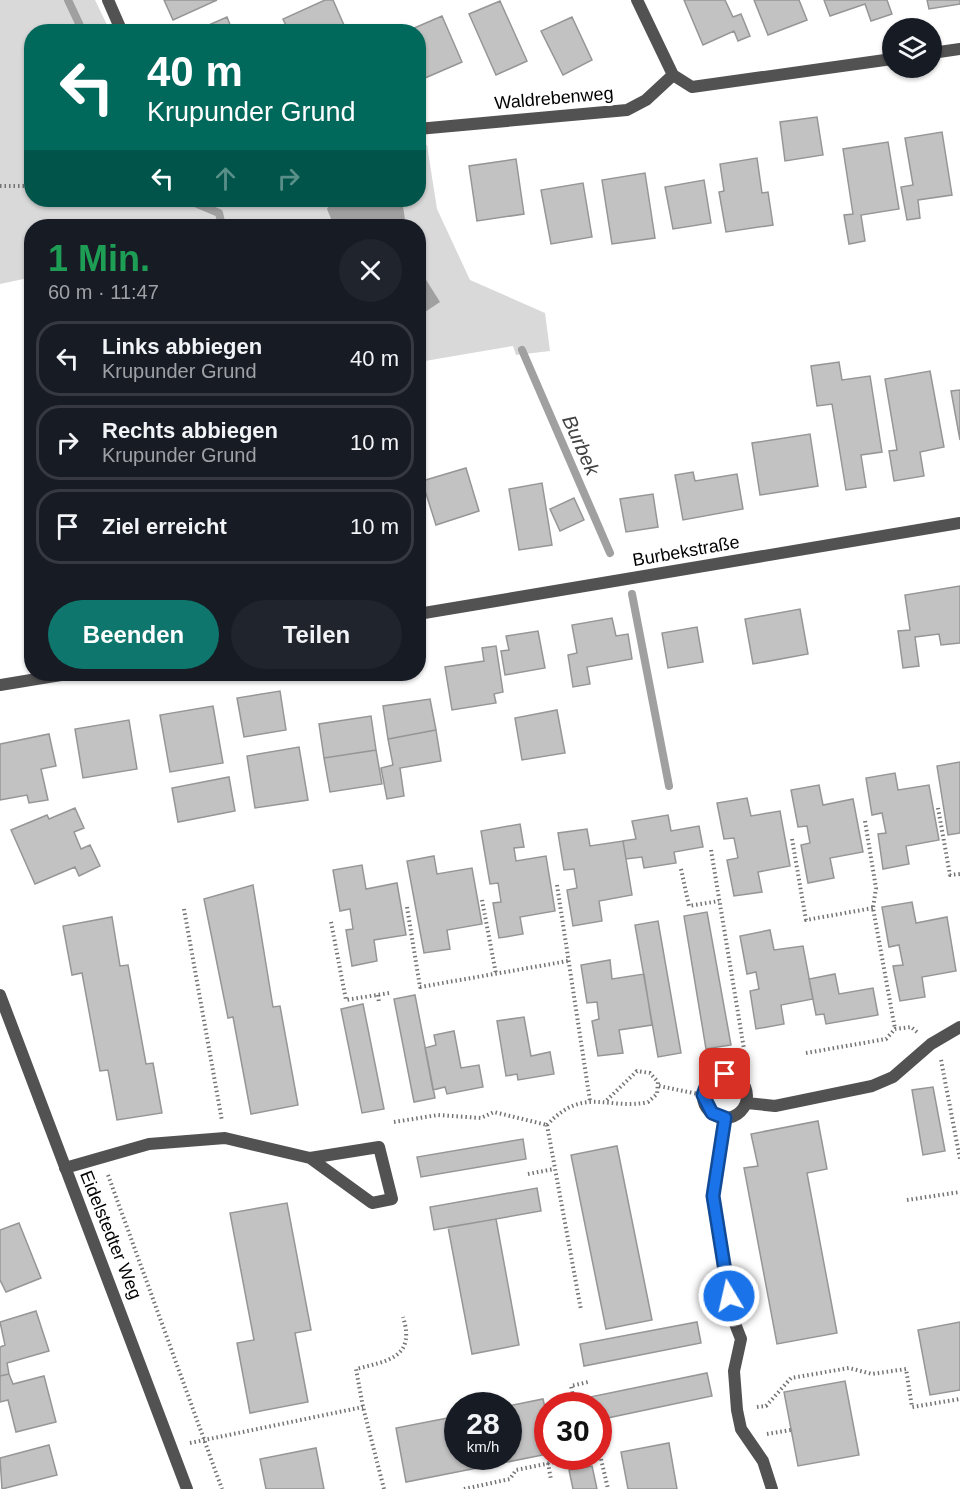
<!DOCTYPE html>
<html lang="de">
<meta charset="utf-8">
<style>
:root{--surface:#171b24;--page:#20242c;--text:#f1f3f6;--muted:#9ea1a6;--line:#363941;--accent:#0f766e}
body{margin:0;font-family:Helvetica,sans-serif;background:var(--page);color:var(--text);height:100vh;display:flex;flex-direction:column;font-size:22px;white-space:nowrap}
*{box-sizing:border-box;margin:0}
p{font-size:20px;color:var(--muted)}
.icon{flex:none;width:33px;height:33px;fill:none;stroke:currentColor;stroke-width:2;stroke-linecap:round;stroke-linejoin:round}
.map{position:relative;flex:1;overflow:hidden}
.details{position:absolute;left:24px;top:219px;width:402px;height:462px;display:flex;flex-direction:column;background:var(--surface);border-radius:24px;box-shadow:0 2px 4px #0004}
.details>*{flex:none}
.hud{position:absolute;left:24px;top:24px;width:402px;height:183px;border-radius:24px;box-shadow:0 2px 4px #0004;background:#00695c;color:#fff;overflow:hidden}
.fabs{position:absolute;left:882px;top:18px;display:grid;gap:12px}
.fabs a{display:grid;place-items:center;width:60px;height:60px;border-radius:50%;background:var(--surface);box-shadow:0 2px 4px #0004;font-size:30px}
.speed{position:absolute;left:444px;top:1392px;display:flex;gap:12px;font-size:30px;font-weight:700;text-align:center}
.speed>*{display:grid;place-content:center;width:78px;height:78px;border-radius:50%;background:var(--surface);box-shadow:0 2px 4px #0004;line-height:1}
.speed small{font-size:15px;font-weight:400}
.speed .limit{border:9px solid #d22;background:#fff;color:#111}
.pin{position:absolute;display:grid;place-items:center;width:51px;height:51px;color:#fff;margin:-26px;border-radius:12px;box-shadow:0 3px 9px #0006}
.me{position:absolute;width:66px;margin:-33px;rotate:351deg;stroke-linejoin:round;filter:drop-shadow(0 0 4px #0008)}
.turn{display:flex;align-items:center;gap:21px;height:126px;padding:0 24px;font-size:27px}
.turn .icon{width:78px;height:78px;stroke-width:2.5}
.turn b{display:block;font-size:42px;line-height:51px}
.lanes{display:flex;align-items:center;height:57px;padding:0 24px;background:#0003;justify-content:center;gap:30px;direction:ltr}
.lanes .off{opacity:.35}
.round{display:grid;place-items:center;flex:none;width:63px;height:63px;border-radius:32px;background:var(--page)}
.headline{display:flex;align-items:center;justify-content:space-between;height:102px;padding:0 24px}
h1{font-size:36px;font-weight:700;line-height:45px;color:#1e9e55}
.action{display:flex;gap:12px;margin-top:auto;padding:12px 24px}
.action a{flex:1;height:69px;border-radius:36px;background:var(--accent);color:#fff;font-size:24px;font-weight:700;line-height:69px;text-align:center}
.action a+a{background:var(--page);color:var(--text)}
ul{padding:0;list-style:none}
li{display:flex;align-items:center;gap:18px;height:75px;margin:0 12px 9px;padding:0 12px;border:3px solid var(--line);border-radius:24px}
li div{flex:1}
li b{display:block;font-size:22px}
li em{font-style:normal}
.map>svg:first-child{display:block}
.green{fill:#d9d9d9}
.water{fill:#a0a0a0}
.lines{fill:none;stroke-linecap:round;stroke-linejoin:round}
.stream{stroke:#a0a0a0;stroke-width:8}
.building{fill:#c2c2c2;stroke:#969696;stroke-width:1.5}
.path{stroke:#747474;stroke-width:4;stroke-dasharray:1.5 3;stroke-linecap:butt}
.minor{stroke:#525252;stroke-width:12}
.route-casing{stroke:#114b97;stroke-width:15}
.route{stroke:#1a73e8;stroke-width:10}
.labels{text-anchor:middle;dominant-baseline:central;stroke-width:6;stroke-linejoin:round;paint-order:stroke}
.street-label{font-size:18px;fill:#000;stroke:#fff}
.water-label{font-size:20px;font-style:italic;fill:#414141;stroke:#fff}
</style>
<div class="map">
<svg width="960" height="1489" viewBox="0 0 960 1489">
<rect width="100%" height="100%" fill="#fff"/>
<path class="green" d="M0,0h95l15,31 -78,1v168h386l1,-54 8,-1 10,64 33,71 75,33 5,38 -34,4 -3,-9 -94,16 -1,-136h-386l-1,61 -3,-9 -28,6z"/>
<path class="water" d="M333,200h69l4,26h-72l-7,-17z
M418,267l22,35 -21,14h-1z"/>
<g class="lines">
<path class="stream" d="M68,0l15,32
M188,200l31,13 3,13
M522,350l88,203
M632,594l37,192"/>
</g>
<path class="building" d="M164,0h53l-44,20z
M325,0h8l14,32h-58l-6,-13z
M684,0h41l8,17 8,-3 9,22 -12,5 -4,-10 -31,14z
M754,0h45l8,20 -39,15z
M824,0h63l5,14 -21,7 -6,-17 -35,12z
M927,0h33v4l-31,5z
M500,1l27,60 -31,14 -27,-61z
M442,16l20,46 -44,19v-49h-13z
M227,17l6,15h-40z
M572,17l20,43 -29,15 -22,-44z
M817,117l6,38 -38,6 -5,-39z
M942,132l10,63 -34,5 2,18 -13,2 -6,-33 12,-2 -8,-47z
M888,142l11,67 -38,6 4,26 -16,3 -5,-29 9,-1 -10,-65z
M757,158l5,35 6,-1 5,33 -47,7 -7,-40 5,-1 -4,-27z
M516,159l8,55 -47,7 -8,-55z
M645,173l10,65 -43,6 -10,-64z
M704,180l7,43 -38,6 -8,-42z
M583,183l9,54 -41,7 -10,-54z
M839,362l3,18 28,-4 12,76 -21,3 5,32 -20,3 -14,-86 -15,2 -6,-40z
M930,371l14,76 -24,5 4,24 -30,5 -5,-30 8,-1 -12,-71z
M960,390v50l-9,-49z
M810,434l8,52 -58,9 -8,-52z
M466,468l13,43 -43,14 -14,-44z
M693,472l2,9 42,-7 6,35 -60,11 -8,-45z
M542,483l10,62 -33,5 -10,-61z
M653,494l5,33 -32,5 -6,-33z
M574,498l10,22 -24,11 -10,-22z
M960,586v57l-19,2 -2,-11 -24,3 4,29 -16,2 -5,-37 12,-1 -5,-35z
M800,609l8,45 -55,10 -8,-45z
M612,618l4,18 12,-2 4,25 -45,8 3,17 -17,3 -5,-32 9,-2 -5,-28z
M697,627l6,35 -35,6 -6,-35z
M538,631l7,37 -40,7 -4,-24 8,-1 -3,-14z
M496,646l7,46 -9,2 2,9 -44,7 -7,-43 39,-6 -2,-13z
M280,691l6,39 -42,7 -7,-39z
M430,699l6,31 -48,9 -5,-33z
M213,706l10,57 -53,9 -10,-57z
M557,710l8,43 -43,7 -7,-42z
M371,716l5,34 -52,8 -5,-34z
M129,720l8,49 -54,9 -8,-49z
M436,730l5,31 -41,7 4,28 -17,3 -6,-31 12,-3 -5,-26z
M49,734l7,32 -15,3 7,31 -19,3 -2,-8 -27,5v-56z
M299,747l9,53 -53,8 -8,-52z
M376,750l6,34 -52,8 -6,-34z
M960,762v71l-12,2 -11,-69z
M895,773l3,17 31,-5 10,55 -33,6 3,18 -26,5 -5,-35 8,-1 -4,-20 -10,2 -6,-37z
M229,777l6,34 -57,11 -6,-34z
M819,785l4,20 30,-6 10,53 -33,6 4,20 -26,5 -7,-38 9,-2 -3,-17 -9,1 -7,-37z
M747,798l4,18 29,-5 10,55 -32,6 4,20 -28,4 -7,-36 11,-2 -4,-20 -10,1 -7,-36z
M75,808l9,20 -10,4 7,17 9,-4 10,21 -21,10 -4,-9 -40,17 -24,-54 36,-15 2,4z
M668,815l3,16 28,-5 4,21 -29,5 2,11 -32,5 -2,-11 -16,2 -3,-18 13,-2 -4,-18z
M520,824l4,23 -10,1 2,13 30,-5 9,55 -35,6 3,17 -24,4 -6,-35 8,-1 -3,-19 -8,1 -9,-53z
M587,829l3,17 33,-5 9,54 -33,6 3,20 -29,5 -6,-36 10,-2 -3,-19 -10,1 -6,-37z
M434,856l3,18 35,-6 10,56 -35,6 3,19 -26,4 -17,-92z
M362,865l4,24 31,-6 9,52 -32,5 3,21 -25,5 -6,-36 7,-1 -3,-20 -10,2 -7,-41z
M253,885l20,122 7,-1 18,99 -47,9 -18,-97 -5,1 -24,-119z
M912,902l4,21 31,-6 9,54 -34,6 3,20 -25,4 -7,-35 10,-1 -4,-20 -10,2 -7,-40z
M707,912l24,133 -25,4 -22,-133z
M112,917l8,49 8,-1 18,99 7,-1 9,50 -45,7 -9,-50 -8,1 -18,-98 -10,2 -9,-49z
M658,921l23,132 -23,4 -23,-132z
M770,930l4,20 29,-4 10,53 -32,6 3,19 -28,5 -6,-38 9,-2 -3,-17 -9,2 -7,-38z
M610,960l2,19 32,-5 8,51 -33,5 4,23 -25,3 -6,-35 7,-2 -2,-17 -10,1 -6,-38z
M835,974l4,20 34,-6 5,27 -52,9 -2,-10 -8,1 -7,-36z
M415,995l20,103 -21,4 -20,-103z
M363,1004l21,105 -22,4 -21,-104z
M524,1017l7,39 19,-4 4,22 -36,6 -1,-6 -11,2 -9,-55z
M454,1031l7,37 18,-3 4,22 -36,7 -2,-7 -12,3 -8,-42 11,-3 -2,-10z
M933,1087l12,64 -22,4 -11,-65z
M818,1121l9,48 -20,4 30,160 -60,11 -33,-176 14,-2 -7,-32z
M523,1139l3,20 -105,18 -4,-20z
M617,1146l35,174 -46,9 -35,-174z
M537,1188l4,23 -107,19 -4,-23z
M287,1203l24,127 -16,3 13,69 -58,11 -13,-70 17,-3 -24,-127z
M496,1219l23,126 -47,9 -24,-127z
M19,1223l22,55 -35,14 -6,-12v-50z
M36,1311l13,40 -42,12 2,11 -9,2v-29l5,-2 -5,-23z
M697,1322l4,21 -117,23 -4,-22z
M960,1322v68l-30,5 -12,-65z
M707,1373l5,23 -114,24v-14h-6l-2,-9z
M9,1374l4,10 31,-8 12,46 -40,10 -8,-32 -8,2v-26z
M845,1381l14,74 -61,11 -14,-74z
M543,1399l5,22v33l-142,28 -10,-54 62,-12v40h50v-50z
M669,1443l8,46h-49l-7,-37z
M49,1445l8,30 -55,14 -2,-31z
M316,1448l8,41h-58l-6,-30z
M592,1466l5,23h-24l-4,-19z"/>
<g class="lines">
<path class="path" d="M0,186h32
M938,808l12,67 10,-1
M865,821l11,67 -3,20 22,121
M792,839l14,81 67,-12
M711,850l33,199 -8,27
M681,869l8,37 30,-5
M557,885l33,216
M482,900l14,74
M407,907l13,80 148,-26
M184,909l38,212
M331,922l15,78 43,-7
M378,995l1,8
M806,1053l80,-14 9,-10 16,-2 6,5
M941,1060l19,99
M659,1086l44,9
M394,1122l44,-7 43,3 13,-6 53,13
M547,1125c37,-40 62,-14 101,-23l9,-8 1,-12 -8,-9 -13,-2 -31,30
M547,1125l34,185
M528,1174l26,-5
M108,1175l114,314
M907,1200l53,-8
M575,1406l-4,-20 17,-4
M757,1407l9,-1 25,-28 58,-10 23,6 34,-5 6,38 48,-8
M767,1434l24,-4
M190,1443l173,-36
M598,1446l10,43
M548,1463l3,17
M384,1489l-21,-82 -7,-38c31,-8 60,-11 47,-52
M464,1489l46,-10 6,-9 44,-9 4,-5"/>
<path class="minor" d="M108,0l14,32
M637,0l36,75
M932,53l28,-4
M418,129l209,-19 19,-10 27,-25 19,12 200,-28
M418,614l542,-91
M0,685l67,-11
M0,995l187,494
M703 1096a22 22 0 1 1 44 0a22 22 0 1 1-44 0Z
M747,1103l28,3 97,-20 21,-9 38,-33 29,-17
M725,1118l-12,78 19,120 9,23 -7,32 3,39 4,19 22,32 9,28
M65,1168l84,-24 76,-6 85,20 62,45 20,-4 -13,-52 -69,11"/>
</g>
<g class="lines">
<defs>
<path id="route" d="M725,1074l-17,8 -5,13 9,18 13,5 -12,78 16,100"/>
</defs>
<use href="#route" class="route-casing"/>
<use href="#route" class="route"/>
</g>
<g class="labels">
<g class="street-label">
<text transform="translate(554 98) rotate(-5)">Waldrebenweg</text>
<text transform="translate(686 551) rotate(-10)">Burbekstraße</text>
<text transform="translate(111 1235) rotate(68)">Eidelstedter Weg</text>
</g>
<g class="water-label">
<text transform="translate(581 445) rotate(66)">Burbek</text>
</g>
</g>
</svg>
<div class="fabs">
<a><svg class="icon" aria-label="layers" viewBox="0 0 24 24"><path d="M12 4l9 5-9 5-9-5zM3 14l9 5 9-5"/></svg></a>
</div>
<div class="speed"><div>28<small>km/h</small></div><div class="limit">30</div></div>
<div class="pin" style="left:725px;top:1074px;background:#d93025"><svg class="icon" aria-label="arrive" viewBox="0 0 24 24"><path d="M6 21V4h12l-3 4 3 4H6"/></svg></div>
<svg class="me" style="left:729px;top:1296px" viewBox="-20 -20 40 40"><circle r="17" fill="#1a73e8" stroke="#fff" stroke-width="3"/><path d="M0-11L8 9 0 5-8 9z" fill="#fff"/></svg>
<div class="hud">
<div class="turn"><svg class="icon" aria-label="left" viewBox="0 0 24 24"><path d="M17 20v-9H6M10 6l-5 5 5 5"/></svg><div><b>40 m</b>Krupunder Grund</div></div>
<div class="lanes"><svg class="icon" aria-label="left" viewBox="0 0 24 24"><path d="M17 20v-9H6M10 6l-5 5 5 5"/></svg><svg class="icon off" aria-label="ahead" viewBox="0 0 24 24"><path d="M12 20V5M6 11l6-6 6 6"/></svg><svg class="icon off" aria-label="right" viewBox="0 0 24 24"><path d="M7 20v-9h11M14 6l5 5-5 5"/></svg></div>
</div>
<section class="details">
<div class="headline"><div><h1>1 Min.</h1><p>60 m · 11:47</p></div><a class="round"><svg class="icon" aria-label="close" viewBox="0 0 24 24"><path d="M6 6l12 12M18 6L6 18"/></svg></a></div>
<ul>
<li><svg class="icon" aria-label="left" viewBox="0 0 24 24"><path d="M17 20v-9H6M10 6l-5 5 5 5"/></svg><div><b>Links abbiegen</b><p>Krupunder Grund</p></div><em>40 m</em></li>
<li><svg class="icon" aria-label="right" viewBox="0 0 24 24"><path d="M7 20v-9h11M14 6l5 5-5 5"/></svg><div><b>Rechts abbiegen</b><p>Krupunder Grund</p></div><em>10 m</em></li>
<li><svg class="icon" aria-label="arrive" viewBox="0 0 24 24"><path d="M6 21V4h12l-3 4 3 4H6"/></svg><div><b>Ziel erreicht</b></div><em>10 m</em></li>
</ul>
<div class="action"><a>Beenden</a><a>Teilen</a></div>
</section>
</div>
